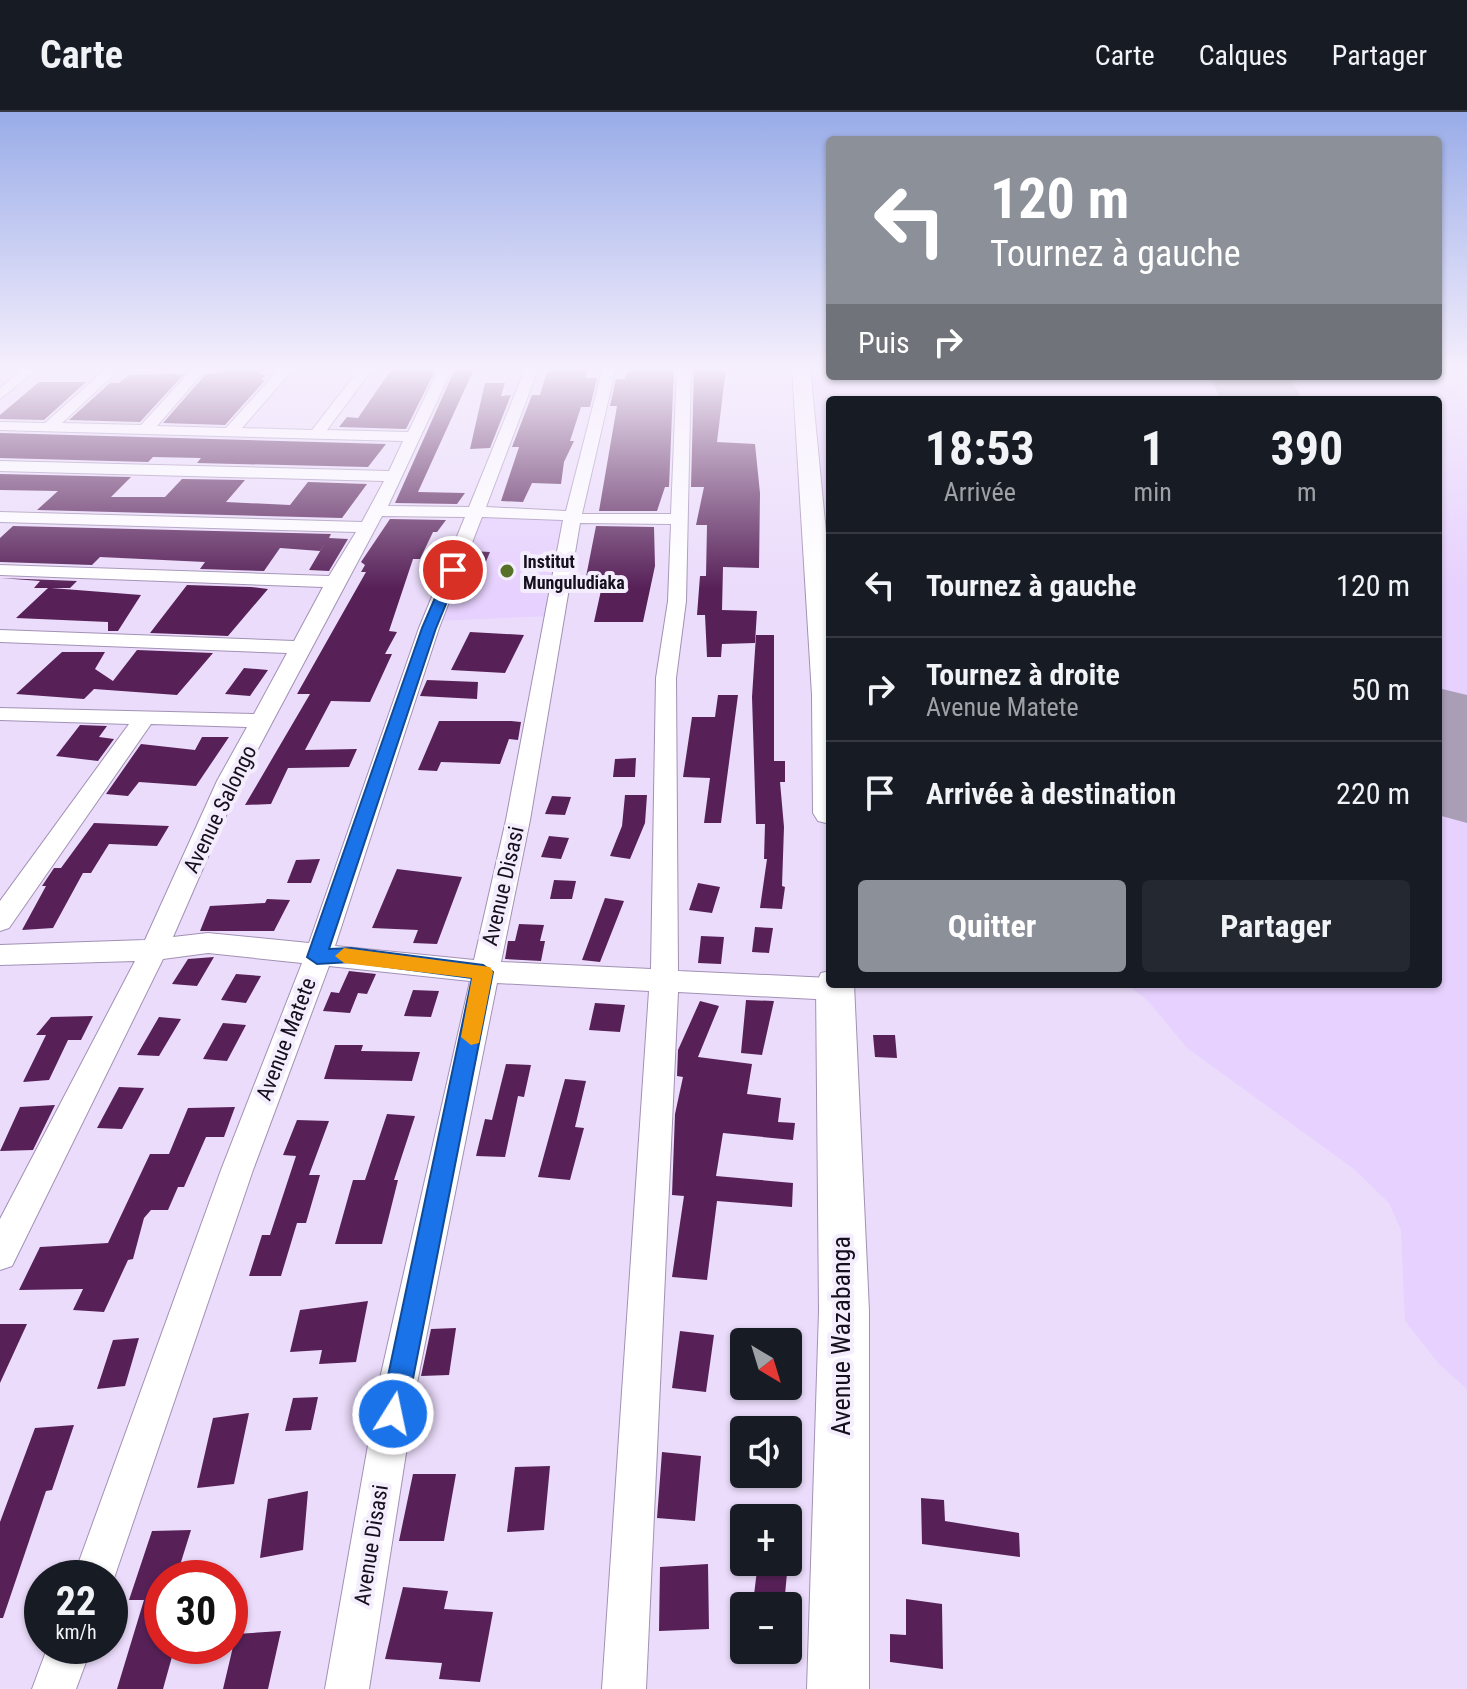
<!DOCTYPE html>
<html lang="fr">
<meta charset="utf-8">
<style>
:root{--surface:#171b24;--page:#242831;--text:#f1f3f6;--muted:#9ea1a6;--line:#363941;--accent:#8c9099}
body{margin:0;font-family:"Roboto Condensed",sans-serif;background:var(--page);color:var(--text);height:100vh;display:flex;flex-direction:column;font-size:30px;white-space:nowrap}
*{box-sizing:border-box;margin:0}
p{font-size:26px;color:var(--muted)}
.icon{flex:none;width:44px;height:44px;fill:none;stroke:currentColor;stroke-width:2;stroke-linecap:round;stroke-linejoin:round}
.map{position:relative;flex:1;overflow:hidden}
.details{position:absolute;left:826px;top:284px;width:616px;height:592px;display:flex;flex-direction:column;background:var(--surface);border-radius:8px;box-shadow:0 2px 6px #0004}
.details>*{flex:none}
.top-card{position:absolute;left:826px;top:24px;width:616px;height:244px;border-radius:8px;box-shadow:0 2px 6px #0004;background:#8c9099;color:#fff;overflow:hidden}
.needle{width:52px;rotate:142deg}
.tools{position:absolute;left:730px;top:1216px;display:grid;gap:16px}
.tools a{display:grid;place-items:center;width:72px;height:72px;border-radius:8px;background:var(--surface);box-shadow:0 2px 6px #0004;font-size:40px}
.speed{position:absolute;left:24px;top:1448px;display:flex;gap:16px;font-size:40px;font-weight:700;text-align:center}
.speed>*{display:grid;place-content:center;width:104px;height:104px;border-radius:50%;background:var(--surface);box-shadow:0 2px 6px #0004;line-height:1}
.speed small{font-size:20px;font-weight:400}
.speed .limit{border:12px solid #d22;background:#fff;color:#111}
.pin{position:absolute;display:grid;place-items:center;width:68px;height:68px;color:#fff;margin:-34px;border:4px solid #fff;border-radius:50%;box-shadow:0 2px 8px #0007}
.me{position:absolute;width:88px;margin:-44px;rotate:10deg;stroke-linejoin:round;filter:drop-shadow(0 0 6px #0008)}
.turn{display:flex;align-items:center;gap:28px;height:168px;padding:0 32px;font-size:36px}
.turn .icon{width:104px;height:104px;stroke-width:2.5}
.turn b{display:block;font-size:56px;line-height:68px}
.then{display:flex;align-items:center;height:76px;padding:0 32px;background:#0003;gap:16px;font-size:30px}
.eta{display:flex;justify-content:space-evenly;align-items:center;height:136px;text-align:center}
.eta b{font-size:48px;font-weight:700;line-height:56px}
.primary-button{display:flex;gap:16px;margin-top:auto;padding:16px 32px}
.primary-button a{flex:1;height:92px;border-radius:8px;background:var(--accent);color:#fff;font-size:32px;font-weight:700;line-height:92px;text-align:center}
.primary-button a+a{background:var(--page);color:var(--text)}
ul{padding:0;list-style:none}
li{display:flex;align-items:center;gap:24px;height:104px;padding:0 32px;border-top:2px solid var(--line)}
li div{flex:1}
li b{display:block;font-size:30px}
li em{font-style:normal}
header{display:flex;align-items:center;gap:48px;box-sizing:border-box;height:112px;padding:0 40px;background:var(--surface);border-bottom:2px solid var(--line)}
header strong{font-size:38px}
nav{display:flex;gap:44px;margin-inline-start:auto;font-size:28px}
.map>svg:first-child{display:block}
.built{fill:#e7d1fe}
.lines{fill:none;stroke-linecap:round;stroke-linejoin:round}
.runway{fill:#aa9eb7;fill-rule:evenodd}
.building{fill:#572158}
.street-casing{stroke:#a291b5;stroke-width:2}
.secondary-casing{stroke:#a291b5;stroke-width:2}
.street{fill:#fff;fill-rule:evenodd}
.secondary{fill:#fff;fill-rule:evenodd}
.route{fill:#1a73e8;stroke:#114b97;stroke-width:2}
.slow{fill:#f59e0b}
.poi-dot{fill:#577226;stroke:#f4edfd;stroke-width:3}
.labels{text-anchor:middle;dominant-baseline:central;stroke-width:8;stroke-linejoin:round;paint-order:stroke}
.far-poi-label{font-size:18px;font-weight:bold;fill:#160f1d;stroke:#f4edfd;text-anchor:start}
.street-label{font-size:22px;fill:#160f1d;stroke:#f4edfd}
.near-street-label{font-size:26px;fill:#160f1d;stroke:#f4edfd}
</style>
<header>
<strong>Carte</strong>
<nav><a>Carte</a><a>Calques</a><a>Partager</a></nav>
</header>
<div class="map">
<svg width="1467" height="1577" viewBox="0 0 1467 1577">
<rect width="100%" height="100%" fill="#ebdcfb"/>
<path class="built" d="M808,255h22v9l608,-2 29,33v982l-27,-24 -35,-44 -4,-91 -12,-27 -35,-34 -167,-121 -39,-47 -22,-17h312v-584h-608v236z
M480,402l74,2 7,4 3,7 -15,89 -113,5z"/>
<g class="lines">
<path class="runway" d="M1210,264h78l15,24h-82z
M1438,576l29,7v128l-29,-8z"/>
</g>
<path class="building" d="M222,255h43l-6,7 7,1 -5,5h4l-40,45 -62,-2 43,-49h10z
M393,255l43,2 -30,60 -67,-2 8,-10 11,1z
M628,255h46l-5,120h-4l-8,24h-58l18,-105h-7l6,-27h9z
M548,256l42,1 -5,9h12l-7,29h-9l-11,34h4l-10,21 -3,22 -29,-1 -9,19 -22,-1 18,-54h-7l20,-52h8z
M694,256h32l-9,74 38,2 5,49 -1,75 -36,-1 -1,43 35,1 -2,32 -33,1 -1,13h-14l-2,-42h-8l3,-39h6l1,-51h-11l8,-38h-13z
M455,257h19l-56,123 47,1 -8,11 -62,-1z
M164,262h20l-44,48 -71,-2 41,-37h9l10,-8z
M39,270h47l-42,38 -44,-1v-4z
M485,271h20l-4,13 10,-1 -21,53 -20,1z
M0,321l386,11 -18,23 -171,-4 4,-5 -48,-1 -5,5 -148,-4z
M0,362l131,3 -20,20h54l17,-18 63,1 -19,22 64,3 18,-23 59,2 -25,34 -305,-8 21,-19 -58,-1z
M390,407l56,1 -9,12h-4l-13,27h-7l-24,72 8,1 -12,22h7l-22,48 -39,-1 -26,49 52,-1 -8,18 -61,1 -17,36 -26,1 65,-111h-13l69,-122h-5l4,-7 -4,-3z
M13,414l318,8 -2,4 19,1 -19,32 -20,-1 17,-29 -6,10 -40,-3 -16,23 -64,-2 5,-7 -105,-5 -8,8 -92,-3v-24z
M596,414l58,1 1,39 -12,56h-49l8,-36 -18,1z
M472,439l18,1 -16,38h-17z
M0,466l77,3 -7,7h-19l90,7 -23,36h-10v-9l-92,-4 32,-30h-14l6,-7z
M187,473l64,2 17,2 -40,47 -78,-3z
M470,520l54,3 -19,38 -54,-3z
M756,523h18v126h11v21h-5l4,45 -2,59 3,1 -3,22 -22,-1 7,-49h-3l1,-35h-9l-4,-127z
M137,538l76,3 -36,42 -83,-6 -10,10 -68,-5 46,-42h43l-10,17 18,12z
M244,556l24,2 -18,26 -25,-2z
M427,568l51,2 -1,17 -57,-3z
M718,583h20l-17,128h-17l6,-45 -27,-1 9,-60h23z
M439,609h72l10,1 -3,18 -9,-1 -9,25 -59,-2 -4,9 -19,-1z
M80,613l27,1 -8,11 15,2 -16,22 -42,-5z
M202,625h27l-33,49 -57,-4 -11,14 -22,-2 35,-50 54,6z
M636,646l-1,19h-22l2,-18z
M625,683h22l-2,28 -15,36 -20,-3 12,-30z
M552,684l19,1 -6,18 -20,-1z
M94,711l75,3 -12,20 -48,-2 -18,29h-8l-30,55 -31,2 24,-44h-4l12,-18h7z
M549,724l20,2 -8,21 -20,-2z
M320,747l-9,24h-24l9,-23z
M397,757l65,8 -25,67 -24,-1 5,-13 -46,-2z
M554,768l22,1 -4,18h-22z
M698,771l22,4 -8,26 -23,-3z
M605,786l19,3 -24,61 -18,-2z
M267,787l23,1 -16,31h-74l10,-25 55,-3z
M519,812l25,1 -4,16h5l-4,20 -36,-2 3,-18h7z
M755,815l18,1 -4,25 -17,-1z
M701,824l23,1 -3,27 -23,-1z
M214,845l-17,29 -25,-2 16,-25z
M349,859l27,3 -9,20 -9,-1 -8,20 -27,-2 8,-19 8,1z
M236,862l25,2 -15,27 -25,-3z
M413,878l26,1 -8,26 -27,-1z
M746,888l28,1 -12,54 -21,-2z
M700,889l19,5 -21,51 54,7 -5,30 34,4 -3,24 17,1 -2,17 -70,-7 -7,43 77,7 -1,24 -75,-6 -10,79 -35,-3 12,-81 -12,-1 3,-81 8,-37 -6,-1 1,-26z
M595,891l30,2 -5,27 -31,-2z
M93,904l-12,24h-13l-19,40 -26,2 23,-47h-10l15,-18z
M159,905l22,2 -22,37 -22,-1z
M223,911l23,2 -19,36 -24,-2z
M873,923h22l2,23 -22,-1z
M335,933h28l-2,6 59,1 -8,29 -88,-2z
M506,952l25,1 -7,32 -6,-1 -13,61 -29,-1 9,-37 7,1z
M565,967l21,2 -11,46 9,1 -14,52 -32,-3z
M119,975l25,1 -22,41 -25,-1z
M55,993l-22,45 -33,1 20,-44z
M235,995l-11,30h-18l-22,50h-6l-10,23h-17l-7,8 -11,41 -5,1 -24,52 -31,-2 10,-21 -64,1 21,-43 68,-4 42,-89h19l19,-46z
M387,1002l28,2 -21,64h4l-16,64h-47l18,-64h12z
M297,1008l32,1 -20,54h11l-14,48h-9l-16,53h-32l13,-41h8l26,-79 -13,-1z
M368,1189l-12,61 -37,2 3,-14 -32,2 10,-42z
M0,1212h27l-27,59z
M456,1216l-7,47 -28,1 10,-47z
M680,1219l34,4 -8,57 -34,-4z
M139,1226l-14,48 -28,3 16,-49z
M318,1285l-7,33 -26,1 8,-33z
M249,1301l-15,71 -37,4 16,-70z
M74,1313l-22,65 -6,1 -43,127h-3v-96l35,-94z
M662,1340l39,4 -6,65 -38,-3z
M550,1354l-6,64 -37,2 8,-65z
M413,1362h43l-12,67h-45z
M308,1379l-5,59 -43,8 8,-59z
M921,1386l23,2 1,21 74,12 1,24 -98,-13z
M191,1418l-15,48h-14v68h13l-12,43h-46l27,-89h-15l23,-69z
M758,1450h30l-4,44 -31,-3z
M708,1452l1,65 -50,2 1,-64z
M403,1475l45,4 -4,18 49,3 -13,70 -41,-3 3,-16 -57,-4z
M906,1487l36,5 1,65 -53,-7v-28l16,1z
M281,1519l-13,58h-45l13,-55z"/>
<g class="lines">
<defs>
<path id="street" d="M25,255h15l-40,32v-11z
M108,255h14l-60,56 79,2 53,-58h14l-51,59 69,2 55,-61h14l-53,61 70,2 49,-63h13l-47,63 81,2 32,-65h13l-65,139 81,1 57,-140h13l-53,140 80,4 37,-144h13l-34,147h89l6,-147h14l-5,234 -10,77 2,293 152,7v6h16l3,5 -4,8 -10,3 -157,-8 -32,697h-44l47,-698 -152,-8 -80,400 -48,306h-44l54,-306 91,-402 -141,-15 -76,204 -143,420v-12h-37l148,-408 81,-207 -94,-10 -45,6 -151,307 -12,4v-51l135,-258 -135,4v-20l145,-5 72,-159 30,-54 -96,-3 -142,204 -9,3v-30l129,-177 -129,-4v-12l254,6 33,-61 -287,-11v-12l294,11 29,-54 -323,-12v-10l329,11 27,-44 -356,-10v-10l362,10 22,-41 -384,-10v-10l389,10 14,-30 -403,-11v-8l45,1zM382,404l83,1 -46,111 -110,315 -101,-10 -35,4 68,-156zM482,405l81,3 -57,300 -32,140 -139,-14 104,-318zM580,411l91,1 -3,77 -12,77 -5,291 -150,-7 29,-142z
M48,1534h44l-16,43h-44z"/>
<path id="secondary" d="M792,255h18l20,207v250l-12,-3 -5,-8 -1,-118z
M830,859v13h24l15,327v378h-62l12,-378 -3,-327 5,-11z"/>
</defs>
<use href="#street" class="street-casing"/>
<use href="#secondary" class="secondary-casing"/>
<use href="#street" class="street"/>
<use href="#secondary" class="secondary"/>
</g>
<linearGradient id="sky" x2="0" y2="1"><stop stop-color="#99ace8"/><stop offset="0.54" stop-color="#f6effd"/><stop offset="1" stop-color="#f6effd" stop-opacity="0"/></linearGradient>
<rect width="1467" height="476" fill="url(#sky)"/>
<path class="route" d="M453,454l7,4 -24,58 -107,321 22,-1 132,17 10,7 -87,442 -4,9 -9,4 -9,-4 -4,-9 92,-436 -121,-16 -34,2 -10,-7 115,-329 25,-58z"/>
<path class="slow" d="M344,836l146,19 3,5 -14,71 -8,2 -10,-8 11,-59 -128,-15 -9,-7z"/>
<circle class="poi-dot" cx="507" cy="459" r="8"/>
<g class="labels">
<g class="far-poi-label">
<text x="523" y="449">Institut<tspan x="523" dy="21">Munguludiaka</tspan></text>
</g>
<g class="street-label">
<text transform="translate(220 697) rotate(-64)">Avenue Salongo</text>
<text transform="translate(503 774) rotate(-77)">Avenue Disasi</text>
<text transform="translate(286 927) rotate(-69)">Avenue Matete</text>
<text transform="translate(371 1433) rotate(-81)">Avenue Disasi</text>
</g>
<g class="near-street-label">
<text transform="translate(841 1224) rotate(-90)">Avenue Wazabanga</text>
</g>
</g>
</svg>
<div class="tools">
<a><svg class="needle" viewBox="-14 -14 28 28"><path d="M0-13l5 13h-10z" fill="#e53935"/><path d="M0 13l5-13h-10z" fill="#9ea1a6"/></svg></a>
<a><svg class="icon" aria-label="sound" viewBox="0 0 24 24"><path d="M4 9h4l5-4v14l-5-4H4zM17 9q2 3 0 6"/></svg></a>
<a>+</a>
<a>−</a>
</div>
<div class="speed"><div>22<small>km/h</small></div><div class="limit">30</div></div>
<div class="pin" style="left:453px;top:458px;background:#d93025"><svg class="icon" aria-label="arrive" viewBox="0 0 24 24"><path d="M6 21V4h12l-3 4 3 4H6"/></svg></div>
<svg class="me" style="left:393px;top:1302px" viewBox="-20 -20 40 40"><circle r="17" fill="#1a73e8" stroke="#fff" stroke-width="3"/><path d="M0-11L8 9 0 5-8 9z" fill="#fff"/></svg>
<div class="top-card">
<div class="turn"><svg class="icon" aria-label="left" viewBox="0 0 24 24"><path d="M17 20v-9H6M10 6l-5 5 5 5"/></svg><div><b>120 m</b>Tournez à gauche</div></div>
<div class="then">Puis<svg class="icon" aria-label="right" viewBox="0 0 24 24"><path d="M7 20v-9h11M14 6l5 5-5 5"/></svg></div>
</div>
<section class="details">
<div class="eta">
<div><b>18:53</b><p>Arrivée</p></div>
<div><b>1</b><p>min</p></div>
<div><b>390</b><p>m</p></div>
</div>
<ul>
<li><svg class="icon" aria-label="left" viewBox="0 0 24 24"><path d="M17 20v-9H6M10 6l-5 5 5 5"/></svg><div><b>Tournez à gauche</b></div><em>120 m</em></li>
<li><svg class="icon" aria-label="right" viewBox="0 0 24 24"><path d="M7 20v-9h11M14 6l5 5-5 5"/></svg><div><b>Tournez à droite</b><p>Avenue Matete</p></div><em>50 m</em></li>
<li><svg class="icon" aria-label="arrive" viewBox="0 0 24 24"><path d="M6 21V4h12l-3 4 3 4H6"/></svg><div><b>Arrivée à destination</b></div><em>220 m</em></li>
</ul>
<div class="primary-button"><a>Quitter</a><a>Partager</a></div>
</section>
</div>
